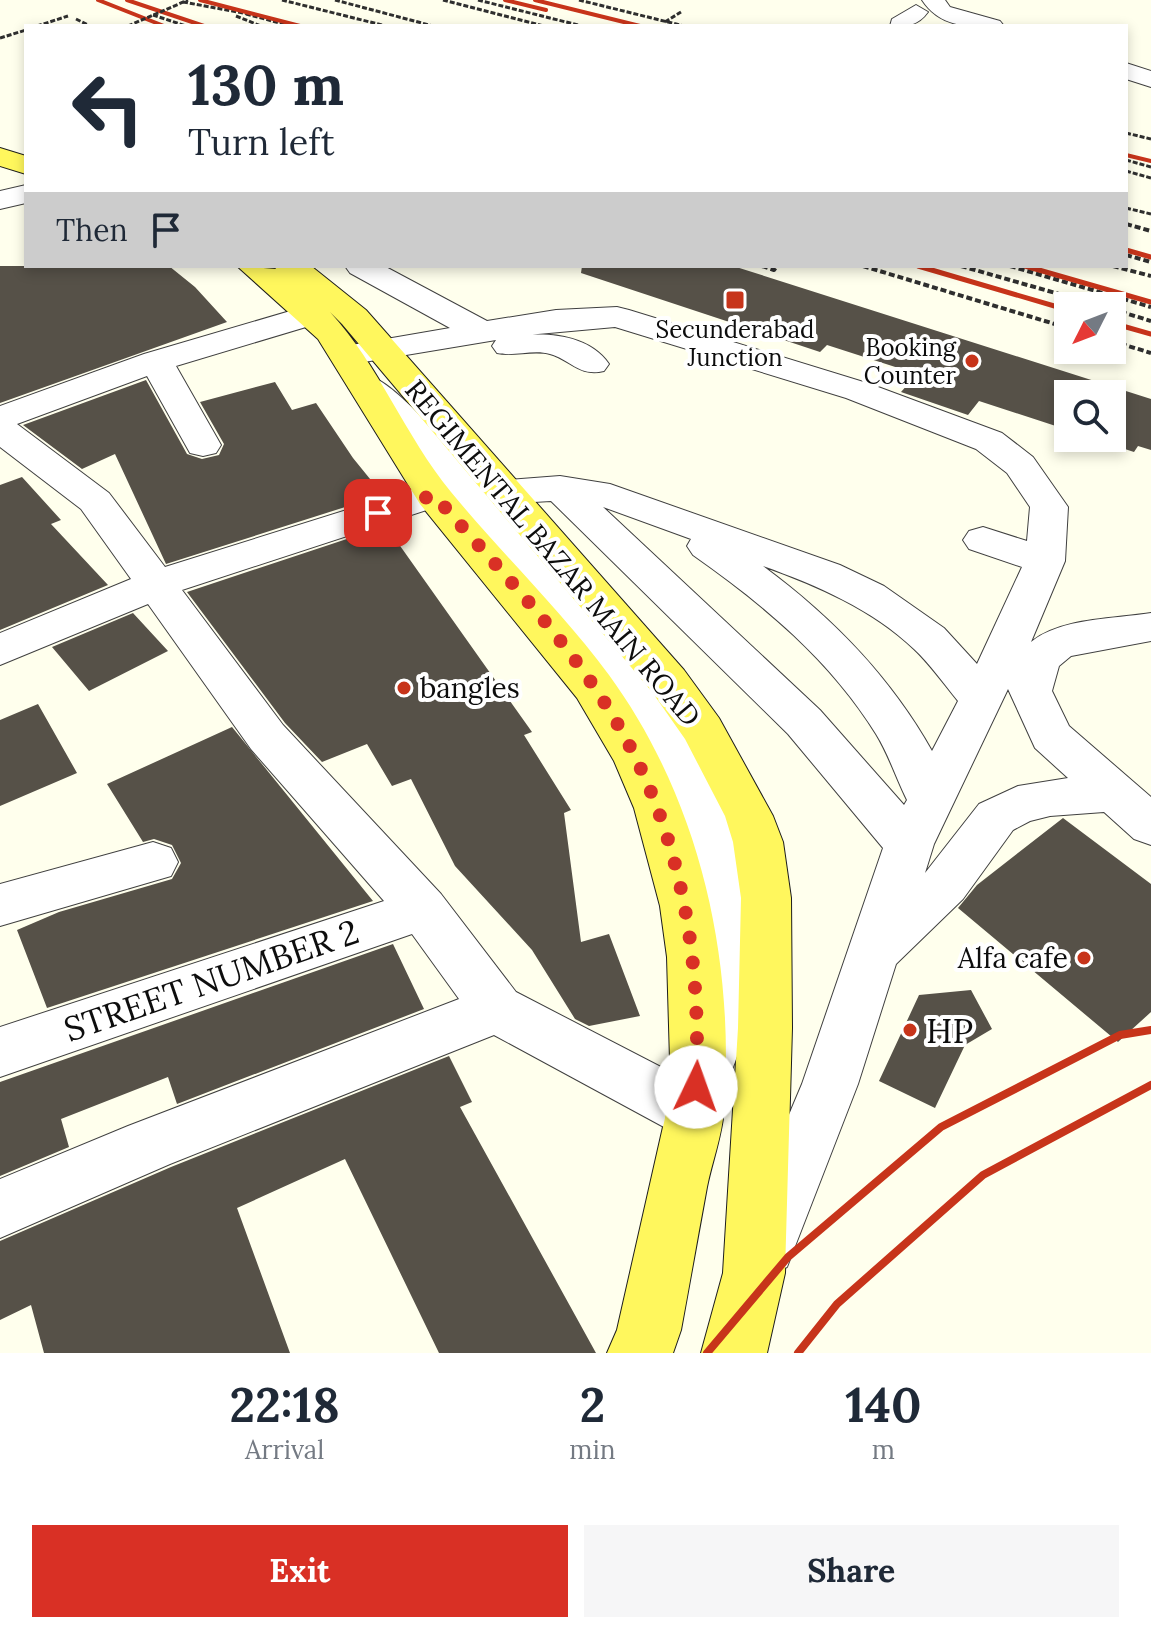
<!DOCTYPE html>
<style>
:root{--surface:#fff;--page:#f6f6f7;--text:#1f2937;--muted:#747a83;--accent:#d93025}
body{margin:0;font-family:Lora,serif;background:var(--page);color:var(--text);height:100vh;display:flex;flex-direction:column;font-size:30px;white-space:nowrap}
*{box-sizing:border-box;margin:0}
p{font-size:26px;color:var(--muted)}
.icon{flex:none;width:44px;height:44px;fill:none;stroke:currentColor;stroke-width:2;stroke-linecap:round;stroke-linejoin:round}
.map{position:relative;height:1353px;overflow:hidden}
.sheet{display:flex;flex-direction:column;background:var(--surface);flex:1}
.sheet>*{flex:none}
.guide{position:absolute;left:24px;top:24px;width:1104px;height:244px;border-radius:0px;box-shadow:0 4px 12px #0003;background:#fff;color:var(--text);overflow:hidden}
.needle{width:52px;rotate:228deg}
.tools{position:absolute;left:1054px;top:292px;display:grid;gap:16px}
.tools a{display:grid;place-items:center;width:72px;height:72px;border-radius:0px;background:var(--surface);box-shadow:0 4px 12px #0003;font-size:40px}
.pin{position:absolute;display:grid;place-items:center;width:68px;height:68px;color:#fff;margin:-34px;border-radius:16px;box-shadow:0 4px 12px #0006}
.me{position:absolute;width:88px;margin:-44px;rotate:3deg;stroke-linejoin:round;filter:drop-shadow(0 0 6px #0008)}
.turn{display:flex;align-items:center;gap:28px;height:168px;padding:0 32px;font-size:36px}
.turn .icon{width:104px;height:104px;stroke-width:2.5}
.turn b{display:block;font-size:56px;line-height:68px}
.then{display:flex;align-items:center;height:76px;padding:0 32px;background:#0003;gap:16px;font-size:30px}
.eta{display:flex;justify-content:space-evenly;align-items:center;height:136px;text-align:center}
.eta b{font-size:48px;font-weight:800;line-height:56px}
.action{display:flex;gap:16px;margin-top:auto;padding:16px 32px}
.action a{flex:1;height:92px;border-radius:0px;background:var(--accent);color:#fff;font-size:32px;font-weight:800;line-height:92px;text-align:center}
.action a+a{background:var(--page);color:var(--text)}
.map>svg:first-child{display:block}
.building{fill:#565148}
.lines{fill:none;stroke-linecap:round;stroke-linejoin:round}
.minor-casing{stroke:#404040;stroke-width:2}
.major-casing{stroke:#1e1e1e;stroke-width:2}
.path-far1{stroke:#2f2f2f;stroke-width:3;stroke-dasharray:5 2;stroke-linecap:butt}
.path{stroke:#2f2f2f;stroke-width:4;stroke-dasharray:6 3;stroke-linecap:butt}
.minor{fill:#fff;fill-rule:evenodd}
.major{fill:#fff75d;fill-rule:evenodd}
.rail-far2{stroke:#c7341a;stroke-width:4}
.rail-far1{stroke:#c7341a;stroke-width:5}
.rail{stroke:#c7341a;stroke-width:8}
.path-bridge{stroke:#2f2f2f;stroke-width:3;stroke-dasharray:5 2;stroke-linecap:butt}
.route{stroke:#d93025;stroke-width:14;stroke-dasharray:0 25.2}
.poi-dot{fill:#c7341a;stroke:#fff;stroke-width:3}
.labels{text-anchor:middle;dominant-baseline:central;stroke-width:8;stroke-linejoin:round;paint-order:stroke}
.far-poi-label{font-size:24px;fill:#0d0d0d;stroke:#fff}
.street-label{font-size:28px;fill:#0d0d0d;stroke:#fff}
.poi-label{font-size:28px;fill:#0d0d0d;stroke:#fff;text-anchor:start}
.near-street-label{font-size:34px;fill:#0d0d0d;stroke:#fff}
.near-poi-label{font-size:34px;fill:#0d0d0d;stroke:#fff;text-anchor:start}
</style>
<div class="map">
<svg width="1151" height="1353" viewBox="0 0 1151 1353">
<rect width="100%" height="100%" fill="#ffffed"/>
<path class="building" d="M0,266h169l26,21 32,35 -227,81z
M582,266h151l418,133v51l-13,-4 -4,6 -43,-14h21v-44h-44v36l-89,-29 -11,14 -67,-23 16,-18 -90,-29 -7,7 -239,-79z
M146,380l41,74 15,5 17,-4 5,-11 -24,-42 75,-20 17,28 24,-7 37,55 30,37 -217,69 -51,-110 -33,15 -59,-44z
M22,477l39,43 -10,4 57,61 -108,45v-145z
M386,526l146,206 -8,3 47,75 -7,3 17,129 28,-8 31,82 -51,10 -14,-7 -43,-69 -77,-84 -44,-87 -19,7 -25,-42 -45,18 -37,-39 -98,-131z
M133,613l35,38 -79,40 -37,-44z
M38,704l39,69 -77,33v-86z
M232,727l141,174 -326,107 -30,-78 42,-18 113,-33 9,-16 -9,-18 -18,-6 -11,3 -36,-58z
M1063,818l88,66v128l-33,30 -160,-134 19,-23z
M393,944l31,65 -247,95 -9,-27 -107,42 8,28 -69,29v-94z
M971,990l21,39 -27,16 -30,63 -56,-27 40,-86z
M449,1056l23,46 -12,5 136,246h-157l-94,-194 -108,49 53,145h-246l-13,-48 -31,15v-79l171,-74z"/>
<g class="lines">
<defs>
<path id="minor" d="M922,0h23l5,7 50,14 4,5c-33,0 -62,4 -82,-26z
M916,5l12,7c-11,15 -22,14 -38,14l2,-7z
M1126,63l25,8v16l-25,-8z
M26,185v18l-26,6v-18z
M345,266h39l103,55 69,-11 61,-3 12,3 241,74 132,49 31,24 35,50 -3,54 -34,81c29,-24 83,-23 120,-29v28l-80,15 -12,10 -7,25 17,35 82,71v48l-17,-6 -30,-27 -54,4 -20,5 -17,9 -50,69 -67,65 -38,120 -71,183 -22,9 -22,-9 -9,-22 68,-161 81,-236 -95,-114 -237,-233 -51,3c117,128 262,268 254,455 -2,42 -8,79 -25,118l-20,7 -20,-7 -8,-18 18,-70 5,-67 -8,-63 -19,-59 -25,-51 -31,-48 -39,-53 -130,-151 -4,6 -266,87 101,135 158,169 75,98 199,103 9,19 -9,19 -20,8 -20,-8 -181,-98 -324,129 -170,74v-59l128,-53 331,-127 -47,-65 -412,143v-50l384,-126 -133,-152 -103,-145 -148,61v-32l131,-54 -50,-70 -81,-62v-41l144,-52 170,-50 12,3 4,7 -4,7 -150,45 45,79 -5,8 -13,3 -13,-3 -43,-77 -130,48 92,69 56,74 255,-80 22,-2 -94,-98 6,-7c8,-3 16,-5 24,0 26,13 81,78 103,102l79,-6 50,8 230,81 44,21 60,42 33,36 45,-97 -53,-18 -6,-9 6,-9 14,-4 44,14 3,-34 -23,-34 -31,-24 -130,-51 -231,-71 -88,8c29,-2 64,3 82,29l-5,7c-25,6 -33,-11 -54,-17 -17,-5 -36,3 -53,-1l-5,-7 4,-6 -150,25 -12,-3 -5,-7 5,-7 116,-20 -100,-55zM603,507l88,32 -4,7 6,9c70,49 137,105 183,179 13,21 20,44 31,66l-3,5 -84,-95zM763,566c53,19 109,43 151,83 16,15 30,35 44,52l-26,50c-42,-75 -100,-134 -169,-185zM1008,689l27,59 33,30 -50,8 -39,18 -54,69 9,-29z
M153,842l18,6 7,14 -7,14 -171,50v-42z"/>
<path id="major" d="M0,148l26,8v18l-26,-8z
M237,266l39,3 -2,-3h37l55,44 318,360 35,48 54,98 10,26 8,56 1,130 -7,245 -18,80h-66l22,-80 15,-245 3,-130 -8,-56 -8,-26 -40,-77 -33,-47 -310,-368 -12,-12c49,53 75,124 121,180 51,62 110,118 158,183 91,125 126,283 115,435 -2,26 -12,52 -17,77 -9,48 -17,95 -26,143l-8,23h-66l10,-23 48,-212 5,-58 -3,-103 -7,-51 -26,-98 -20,-47 -37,-63 -157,-194 -102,-165z"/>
</defs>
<use href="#minor" class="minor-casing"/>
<use href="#major" class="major-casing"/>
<path class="path-far1" d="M282,0l104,26
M335,0l98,26
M443,0l101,26
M478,0l104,26
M579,0l105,26
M183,2l66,12
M246,14l45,12
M153,15l33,11
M236,16l25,10
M76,19l14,7
M665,22l16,-10
M37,26l31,-10
M0,38l26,-8
M1126,133l25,6
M1126,160l25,7
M1126,171l25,7
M1126,208l25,6"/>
<path class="path" d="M1126,224l25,7
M1126,255l25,7
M762,266l12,4 3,-4
M863,266l205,62
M961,266l140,40
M1010,266l141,41
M1113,266l38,10
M1112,309l39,12
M1112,341l39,12"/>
<use href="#minor" class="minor"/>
<use href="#major" class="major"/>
<path class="rail-far2" d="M98,0l66,26
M127,0l77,26
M200,0l100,26
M505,0l41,10
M535,0l105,26
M1126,155l25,6"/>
<path class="rail-far1" d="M1126,250l25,7
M918,266l150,44
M1025,266l126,36
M1112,323l39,11"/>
<path class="rail" d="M707,1353l81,-96 153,-130 179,-92 31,-5
M798,1353l39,-49 146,-129 168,-90"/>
<path class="path-bridge" d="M128,26l60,-26"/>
</g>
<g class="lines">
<path class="route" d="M378,513l56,-18c62,71 131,141 180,223 67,112 88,239 82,369"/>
</g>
<g class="poi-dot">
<rect x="725" y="290" width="20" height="20" rx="4"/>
<circle cx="972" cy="361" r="8"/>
<circle cx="404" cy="688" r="8"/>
<circle cx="1084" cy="958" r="8"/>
<circle cx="910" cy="1030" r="8"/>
</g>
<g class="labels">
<g class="far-poi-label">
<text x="735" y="329">Secunderabad<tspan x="735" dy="28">Junction</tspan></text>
<text x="956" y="347" text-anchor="end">Booking<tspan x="956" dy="28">Counter</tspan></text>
</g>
<g class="street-label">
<text transform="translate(553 553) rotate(50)">REGIMENTAL BAZAR MAIN ROAD</text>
</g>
<g class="poi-label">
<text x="420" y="688">bangles</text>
<text x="1068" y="958" text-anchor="end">Alfa cafe</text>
</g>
<g class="near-street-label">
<text transform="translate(211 980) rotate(-19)">STREET NUMBER 2</text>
</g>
<g class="near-poi-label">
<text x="926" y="1030">HP</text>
</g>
</g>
</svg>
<div class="tools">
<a><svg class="needle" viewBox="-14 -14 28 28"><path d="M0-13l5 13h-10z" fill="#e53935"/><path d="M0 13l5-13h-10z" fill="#747a83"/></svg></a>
<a><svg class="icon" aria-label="search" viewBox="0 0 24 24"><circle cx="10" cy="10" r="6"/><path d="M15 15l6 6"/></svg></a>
</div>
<div class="pin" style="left:378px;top:513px;background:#d93025"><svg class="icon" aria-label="arrive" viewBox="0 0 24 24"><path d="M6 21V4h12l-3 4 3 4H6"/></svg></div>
<svg class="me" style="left:696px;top:1087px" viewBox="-20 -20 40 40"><circle r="19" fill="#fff"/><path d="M0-13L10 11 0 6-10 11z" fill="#d93025"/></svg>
<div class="guide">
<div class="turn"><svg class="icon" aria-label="left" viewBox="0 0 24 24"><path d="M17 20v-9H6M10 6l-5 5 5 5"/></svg><div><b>130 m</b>Turn left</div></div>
<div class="then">Then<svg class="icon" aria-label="arrive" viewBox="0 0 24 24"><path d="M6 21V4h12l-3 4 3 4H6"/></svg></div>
</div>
</div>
<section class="sheet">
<div class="eta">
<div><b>22:18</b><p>Arrival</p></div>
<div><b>2</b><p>min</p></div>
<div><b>140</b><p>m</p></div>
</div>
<div class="action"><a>Exit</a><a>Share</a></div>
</section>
